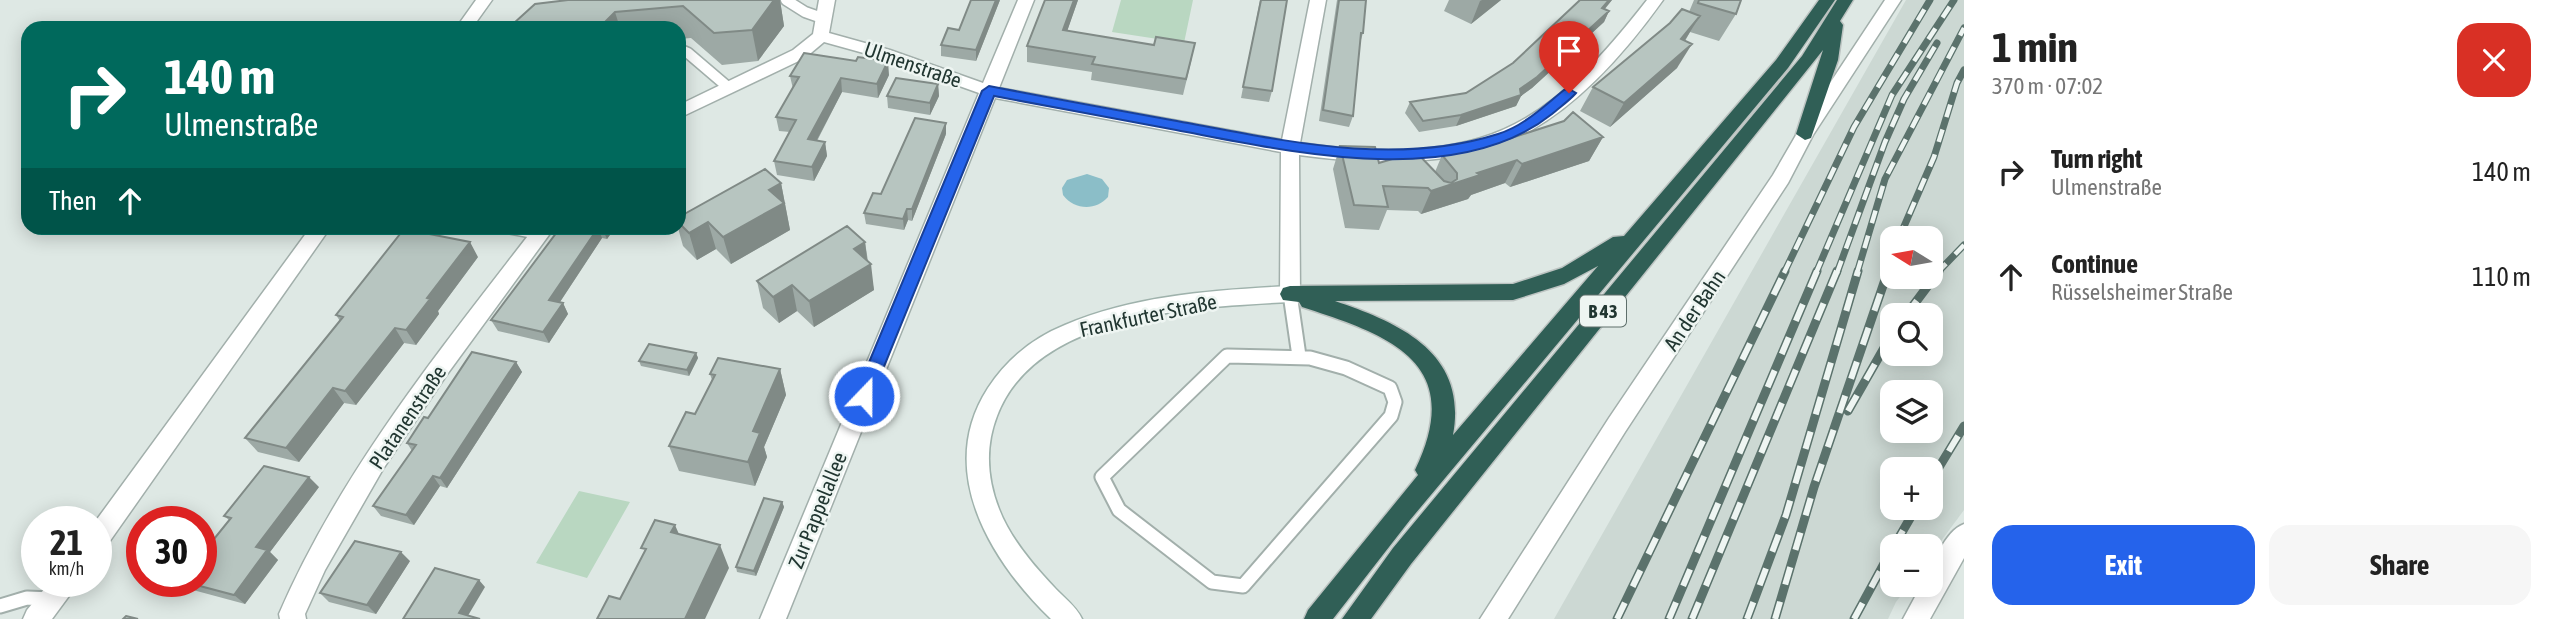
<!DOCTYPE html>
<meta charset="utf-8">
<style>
:root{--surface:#fff;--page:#f6f6f6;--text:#222;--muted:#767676;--accent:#2563eb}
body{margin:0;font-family:"Asap Condensed",sans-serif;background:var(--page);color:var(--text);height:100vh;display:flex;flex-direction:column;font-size:26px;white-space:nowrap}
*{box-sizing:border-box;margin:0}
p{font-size:23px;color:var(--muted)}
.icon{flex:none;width:38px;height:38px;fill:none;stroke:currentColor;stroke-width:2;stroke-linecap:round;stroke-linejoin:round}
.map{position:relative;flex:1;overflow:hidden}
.side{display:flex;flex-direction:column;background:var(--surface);width:595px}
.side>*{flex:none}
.banner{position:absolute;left:21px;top:21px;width:665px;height:214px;border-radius:21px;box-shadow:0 4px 18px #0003;background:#00695c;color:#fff;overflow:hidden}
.needle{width:46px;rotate:281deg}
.tools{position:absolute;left:1880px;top:226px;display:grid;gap:14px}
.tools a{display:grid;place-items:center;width:63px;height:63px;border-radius:14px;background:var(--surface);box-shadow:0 4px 18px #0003;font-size:35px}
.speed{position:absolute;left:21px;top:506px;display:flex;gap:14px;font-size:35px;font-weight:700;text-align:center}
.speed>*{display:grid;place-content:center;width:91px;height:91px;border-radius:50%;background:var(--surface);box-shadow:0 4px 18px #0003;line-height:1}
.speed small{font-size:18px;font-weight:400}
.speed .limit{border:10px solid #d22;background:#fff;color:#111}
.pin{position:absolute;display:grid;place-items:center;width:60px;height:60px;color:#fff;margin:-72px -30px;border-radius:50% 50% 50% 0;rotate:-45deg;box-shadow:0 0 7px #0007}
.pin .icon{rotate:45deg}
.me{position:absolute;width:77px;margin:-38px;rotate:22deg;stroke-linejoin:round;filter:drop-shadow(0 0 5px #0008)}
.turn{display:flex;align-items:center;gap:24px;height:147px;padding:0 28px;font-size:32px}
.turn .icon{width:91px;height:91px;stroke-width:2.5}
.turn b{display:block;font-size:49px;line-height:60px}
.then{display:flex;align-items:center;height:66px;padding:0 28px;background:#0003;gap:14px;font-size:26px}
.round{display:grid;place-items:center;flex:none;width:74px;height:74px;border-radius:21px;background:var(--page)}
.overview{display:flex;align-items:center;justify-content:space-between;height:119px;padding:0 28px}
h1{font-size:42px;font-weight:700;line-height:52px}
.cta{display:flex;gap:14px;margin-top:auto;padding:14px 28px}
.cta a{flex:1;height:80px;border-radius:21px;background:var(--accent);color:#fff;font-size:28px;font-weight:700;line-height:80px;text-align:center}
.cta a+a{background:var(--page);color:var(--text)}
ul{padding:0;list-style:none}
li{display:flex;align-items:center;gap:21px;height:105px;padding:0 28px}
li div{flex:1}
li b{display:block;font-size:26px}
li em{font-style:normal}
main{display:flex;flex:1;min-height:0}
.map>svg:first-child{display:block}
.built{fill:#ccd8d3;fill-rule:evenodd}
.green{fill:#b9d7c1}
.water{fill:#8bbec8}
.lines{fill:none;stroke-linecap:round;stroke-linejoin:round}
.lane-far1-casing{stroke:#a2afab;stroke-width:13}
.lane-casing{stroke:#a2afab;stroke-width:17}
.street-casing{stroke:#a2afab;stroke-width:3}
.secondary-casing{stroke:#9fb2ac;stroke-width:3}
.highway-casing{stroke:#bcc3c1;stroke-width:3}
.lane-far1{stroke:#fff;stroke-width:10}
.lane{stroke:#fff;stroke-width:13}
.street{fill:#fff;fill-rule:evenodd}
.secondary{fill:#fff;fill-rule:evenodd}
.highway{fill:#305f56;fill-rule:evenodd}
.rail-far1-casing{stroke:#5b726c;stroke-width:7}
.rail-casing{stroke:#5b726c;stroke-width:9}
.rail-far1{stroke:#eef5f2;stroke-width:4.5;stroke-dasharray:13;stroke-linecap:butt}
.rail{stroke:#eef5f2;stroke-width:6;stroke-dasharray:18;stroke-linecap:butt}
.wall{fill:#9da9a5}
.shaded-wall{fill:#808a86}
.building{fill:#b7c5c0;stroke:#808a86;stroke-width:2}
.route{fill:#2563eb;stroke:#184099;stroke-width:2}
.labels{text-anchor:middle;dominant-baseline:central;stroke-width:5;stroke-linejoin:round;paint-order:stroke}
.shield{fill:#eef5f2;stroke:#5e6f6b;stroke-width:2}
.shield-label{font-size:19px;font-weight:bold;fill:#213631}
.street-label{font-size:21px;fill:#213631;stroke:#eef5f2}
</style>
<main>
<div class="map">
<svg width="1964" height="619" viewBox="0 0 1964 619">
<rect width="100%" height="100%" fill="#dee8e4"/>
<path class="built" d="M1906,0h58v510l-34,46v-10h-38v38l17,1 -13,17 -8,17h-334zM1892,238h38v38h-38zM1892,315h38v39h-38zM1892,392h38v38h-38zM1892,469h38v39h-38z"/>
<path class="green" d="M1121,0h72l-9,43 -72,-11z
M579,491l51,11 -43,76 -51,-15z"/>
<path class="water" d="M1087,174l15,5 7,9 -1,9c-12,14 -34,13 -45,-2l-1,-7 5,-8z"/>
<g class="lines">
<defs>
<path id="lane-far1" d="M786,0l19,12 17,6
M679,49l9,4 41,35
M507,228l32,6"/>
<path id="lane" d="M1290,294l9,62
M1227,356l83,2 36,10 44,20 5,14 -4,14 -148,170 -31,-4 -93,-72 -17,-33z
M0,606l27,-8 26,1"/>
<path id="street" d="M476,0h16l-20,28h-16z
M819,0h16l-6,33 61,17 93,33 35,-83h16l-35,88 283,52 28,-140h16l-26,143c69,10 152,14 215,-19 53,-27 96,-78 132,-124h16c-35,49 -80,101 -133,131 -64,37 -160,34 -231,24l1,139 -3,6 -7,2 -7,-2 -3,-6 1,-142 -286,-54 -209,521h-26l219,-526 -101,-36 -54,-15 -19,16 -126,60v-13l114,-55 20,-16z
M1885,0h16l-88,135 -25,48 -163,249 -117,187h-28l129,-201 164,-243 26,-45z
M310,228h20l-225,320 -9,3 -1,-29z
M534,228h20l-106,145 -65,96 -58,101 -20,44 1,5h-26l-1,-5c62,-143 161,-264 255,-386z
M1964,524v34l-34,61h-27l19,-35h8c0,-18 15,-53 34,-60z
M51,581h29l-28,38h-29l4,-9z"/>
<path id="secondary" d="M1290,286l7,2 3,6 -3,6 -7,2c-92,5 -254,10 -293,114 -12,31 -10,62 2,93 11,29 34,56 55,78 10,11 22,19 28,32h-31c-61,-59 -116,-149 -63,-231 19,-29 45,-50 77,-63 70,-30 150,-35 225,-39z"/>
<path id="highway" d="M1819,0h16l-47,68 -378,452 -77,99h-29l4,-9 110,-135 -3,-5c52,-108 -26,-135 -113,-163l-3,-5 -16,-2 -3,-6 3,-6 7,-2 223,-2 49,-16 51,-31 11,-1 152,-176zM1598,266l-145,169c15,-82 -53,-112 -118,-134l178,-1 51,-16z
M1837,0h16l-13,21 3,4 -5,35 -27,78 -6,2 -9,-6 27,-84 -412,514 -40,55h-29l51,-71 409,-492z"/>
</defs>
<use href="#lane-far1" class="lane-far1-casing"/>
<use href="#lane" class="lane-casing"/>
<use href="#street" class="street-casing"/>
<use href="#secondary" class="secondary-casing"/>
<use href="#highway" class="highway-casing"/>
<use href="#lane-far1" class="lane-far1"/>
<use href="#lane" class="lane"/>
<use href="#street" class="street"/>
<use href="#secondary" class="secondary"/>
<use href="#highway" class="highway"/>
<defs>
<path id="rail-far1" d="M1899,238l35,-81 23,-74 7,-13
M1784,273l70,-146 76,-127
M1816,273l76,-178 62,-95
M1837,273l48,-131 19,-43 33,-56
M1857,273l28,-94 79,-151
M1887,273l5,-15
M1937,273l27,-28"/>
<path id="rail" d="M1906,315l33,-44
M1848,411l44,-77
M1930,482l34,-56
M1894,546l22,-38
M1617,619l168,-348
M1669,619l148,-348
M1692,619l145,-348
M1747,619l39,-104 72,-244
M1775,619l39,-132 74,-216
M1854,619l38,-70"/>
</defs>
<use href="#rail-far1" class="rail-far1-casing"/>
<use href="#rail" class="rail-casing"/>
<use href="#rail-far1" class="rail-far1"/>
<use href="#rail" class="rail"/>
</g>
<path class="wall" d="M568,0h212l4,26 -26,35 -36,4 -31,-27 -12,1v-11h-163l-2,-5z
M1000,0l-24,61 -35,-5v-11l18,-15z
M1045,0h33l-11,31 125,27 -9,37 -92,-15 1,-8 -65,-10v-16z
M1260,0l12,91 -3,11 -28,-4z
M1337,0h29l-3,33 -3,10 -7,73 -4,11 -30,-6z
M1449,0h52l-30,24 -27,-13z
M1580,0h32l-7,9 4,2 -5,11 -72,66 -11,8 -5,10 -60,20 -37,6 -14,-19 5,-11 56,-9 47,-30z
M1694,0h47l-5,14 -17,27 -29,-9 -5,9 -8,27 -67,59 -30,-16 13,-24 96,-75z
M889,75l-11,23 -36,-6 -25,49 8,1 2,14 -13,25 -37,-6 -3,-14 16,-29 -11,-1 -3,-14 17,-28 -3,-13z
M938,84l1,12 -9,19 -42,-7 -1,-12z
M946,134l-34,87 -4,-1 -4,10 -38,-6 -2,-11 17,-19z
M1603,137l-14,24 -79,26 -5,-4 -34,12 -3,4 -47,15 -3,-3 -31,-1 -8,20 -34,-2 -12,-59 7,-23 39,17 56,9 7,-17 60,-14z
M781,183l9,47 -59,34 -15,-15 -19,11 -14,-14 -5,-18h1v-11z
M560,228h55l-8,11 -5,-1 -42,64 3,1 5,11 -19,29 -51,-12 -7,-11z
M865,242l3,19 6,29 -60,37 -17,-16 -18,12 -16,-15 -6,-27z
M478,257l-40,54 1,3 -23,31 -12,-2 -48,62 -12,-2 -45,59 -41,-10 -13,-14 95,-117 -4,-6z
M696,353l2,5 -9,18 -48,-10 -2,-5z
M516,362l6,10 -75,116 -7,-2 -26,39 -33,-9 -8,-10 39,-55 -5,-8 21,-25z
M780,369l6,26 -22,52 3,10 -12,29 -76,-15 -10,-25 26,-32 17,-34 -2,-6z
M319,487l-49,65 8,8 -33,44 -52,-14 -12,-9 48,-61 -5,-4z
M782,502l2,5 -28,69 -19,-4 -1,-5z
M410,561l-34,53 -47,-12 -9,-9z"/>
<path class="shaded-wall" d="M774,0h6l4,26 -26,35 -6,-31z
M996,0h4l-24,61v-11z
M1074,0h4l-16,46 1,-16z
M1482,0h19l-30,24 9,-23z
M1609,0h3l-16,19 6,-11z
M1609,11l-5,11 -72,66 -11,8 -5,10 -60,20 5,-11z
M615,12l5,16h-21z
M1700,16l-15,24 -19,23 15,-24z
M1692,44l-15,24 -67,59 14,-24z
M888,61l1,14 -11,23 -1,-14z
M841,78l1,14 -32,61 -2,-14z
M938,84l1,12 -9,19v-12z
M946,123v11l-34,87v-12z
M1603,137l-14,24 -79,26 12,-23z
M825,142l2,14 -13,25 -2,-14z
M1517,160l-12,23 -34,12 -3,4 -47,15 10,-23 46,-18z
M781,183l9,47 -59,34 -8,-27 46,-47z
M907,209l1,11 -4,10 -1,-11z
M708,222l8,27 -19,11 -8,-27z
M598,228l4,10 -48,73 -5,-11z
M602,228h13l-8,11z
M470,242l8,15 -40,54 1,3 -23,31 -10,-15 21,-32z
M865,242l3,24 3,-2 3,26 -60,37 -5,-26 45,-52z
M792,285l5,26 -18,12 -6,-26z
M563,303l5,11 -19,29 -6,-11z
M395,328l9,15 -48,62 -11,-14z
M696,353l2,5 -9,18 -2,-6z
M516,362l6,10 -75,116 -7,-10z
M780,369l6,26 -22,52 3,10 -12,29 -7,-24 5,-31z
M333,388l11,15 -45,59 -13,-14z
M433,476l7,10 -26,39 -8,-10z
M309,477l10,10 -49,65 8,8 -33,44 -11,-9 22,-48z
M782,502l2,5 -28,69 -2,-5z
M675,525l10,23 -14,-16z
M720,545l9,23 -24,51h-20z
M401,552l9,9 -34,53 -9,-9z
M479,580l6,7 -19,32 -7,-6z"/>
<path class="building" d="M568,0h206l-22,30 -38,3 -31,-27 -68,6 -16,16h-80l-5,-5 21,-19z
M971,0h25l-20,50 -35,-5 7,-17 11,2z
M1045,0h29l-11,30 91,15 2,-8 39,6 -9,36 -94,-15 3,-7 -68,-11z
M1261,0h26l-15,91 -29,-4z
M1339,0h27l-3,33h-2l-8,83 -30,-6z
M1580,0h29l-7,8 7,3 -72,66 -17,12 1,6 -60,20 -38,6 -13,-19 56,-9 47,-30z
M1699,0h42l-5,14 -38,-11z
M1682,9l18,7 -19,23 11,5 -68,59 -31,-16 77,-64z
M804,53l52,8 2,-4 30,4 -11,23 -36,-6 -33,61 17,3 -13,25 -38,-6 22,-41 -20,-3 23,-40 -9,-1z
M896,78l42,6 -8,19 -43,-7z
M1573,112l30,25 -81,27 -5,-4 -40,13 3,2 -49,16 -3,-3 -45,-2 5,21 -34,-2 -14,-59 35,1 4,16 37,-11 28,29 7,2 6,-4v-6l-15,-18 56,-18 4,4 62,-20z
M915,118l31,5 -34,86h-5l-4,10 -39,-6 9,-20 8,1z
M765,169l16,14 -12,7 15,13 -61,34 -15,-15 -19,11 -10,-10v-6z
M847,226l18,16 -11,7 17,15 -62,37 -17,-16 -19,12 -16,-16z
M560,228h38l-49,72 14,3 -20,29 -52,-12z
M404,229l66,13 -43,56 3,1 -24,31 -11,-2 -50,63 -12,-3 -47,60 -41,-10 98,-121 -7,-2z
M649,344l47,9 -9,17 -48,-9z
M472,352l44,10 -76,116 -7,-2 -27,39 -33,-9 43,-61 -9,-2 17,-26 4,1z
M718,358l62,11 -27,62 7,2 -12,29 -79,-16 17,-34 9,2 20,-39 -5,-1z
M264,466l45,11 -53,70 11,3 -33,45 -53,-14h20v-26l30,-37 -7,-2z
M764,498l18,4 -28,69 -18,-4z
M655,520l20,5 -4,7 49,13 -35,74h-88l12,-23 11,3 26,-50 -5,-1z
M355,541l46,11 -34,53 -47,-12z
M435,568l44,12 -20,33 21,6h-77z
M126,616l12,3h-15z"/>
<path class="route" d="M989,86c66,13 133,25 199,37 102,19 209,43 310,11 26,-8 46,-28 66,-44l5,-1 7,4c-7,8 -16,14 -24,21 -96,77 -264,37 -376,16 -61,-11 -121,-23 -182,-34l-122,300 -2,5h-12l-3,-5 127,-305z"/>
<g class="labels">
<rect class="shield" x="1580" y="295.5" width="46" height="31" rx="5"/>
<g class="shield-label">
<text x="1603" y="311">B 43</text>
</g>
<g class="street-label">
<text transform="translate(913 64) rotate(19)">Ulmenstraße</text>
<text transform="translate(1694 310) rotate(-56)">An der Bahn</text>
<text transform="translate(1148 315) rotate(-12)">Frankfurter Straße</text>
<text transform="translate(407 417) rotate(-56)">Platanenstraße</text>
<text transform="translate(817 510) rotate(-68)">Zur Pappelallee</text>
</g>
</g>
</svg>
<div class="tools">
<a><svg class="needle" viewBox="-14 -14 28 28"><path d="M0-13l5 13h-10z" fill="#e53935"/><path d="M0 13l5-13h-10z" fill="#767676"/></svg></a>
<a><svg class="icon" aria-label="search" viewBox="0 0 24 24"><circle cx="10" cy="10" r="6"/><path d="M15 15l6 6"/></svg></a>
<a><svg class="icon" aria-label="layers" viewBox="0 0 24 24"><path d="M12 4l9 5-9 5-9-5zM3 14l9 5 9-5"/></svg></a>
<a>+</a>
<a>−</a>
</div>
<div class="speed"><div>21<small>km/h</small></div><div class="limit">30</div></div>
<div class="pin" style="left:1569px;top:93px;background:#d93025"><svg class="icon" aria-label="arrive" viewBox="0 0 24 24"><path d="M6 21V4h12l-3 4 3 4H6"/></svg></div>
<svg class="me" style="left:864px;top:396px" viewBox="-20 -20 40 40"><circle r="17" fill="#2563eb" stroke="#fff" stroke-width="3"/><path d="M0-11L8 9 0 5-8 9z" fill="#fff"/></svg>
<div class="banner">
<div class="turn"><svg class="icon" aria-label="right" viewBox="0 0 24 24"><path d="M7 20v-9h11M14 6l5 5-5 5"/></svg><div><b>140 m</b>Ulmenstraße</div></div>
<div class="then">Then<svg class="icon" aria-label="ahead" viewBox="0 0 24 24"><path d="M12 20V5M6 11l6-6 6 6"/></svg></div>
</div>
</div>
<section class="side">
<div class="overview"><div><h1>1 min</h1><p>370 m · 07:02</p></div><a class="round" style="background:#d93025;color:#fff"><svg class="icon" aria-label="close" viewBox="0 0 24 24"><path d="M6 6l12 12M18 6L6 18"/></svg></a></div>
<ul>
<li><svg class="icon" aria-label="right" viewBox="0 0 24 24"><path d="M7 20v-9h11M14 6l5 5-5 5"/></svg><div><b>Turn right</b><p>Ulmenstraße</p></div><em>140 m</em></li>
<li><svg class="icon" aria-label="ahead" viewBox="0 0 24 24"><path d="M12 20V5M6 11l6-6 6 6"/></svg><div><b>Continue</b><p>Rüsselsheimer Straße</p></div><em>110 m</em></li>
</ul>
<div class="cta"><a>Exit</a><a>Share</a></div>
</section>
</main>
